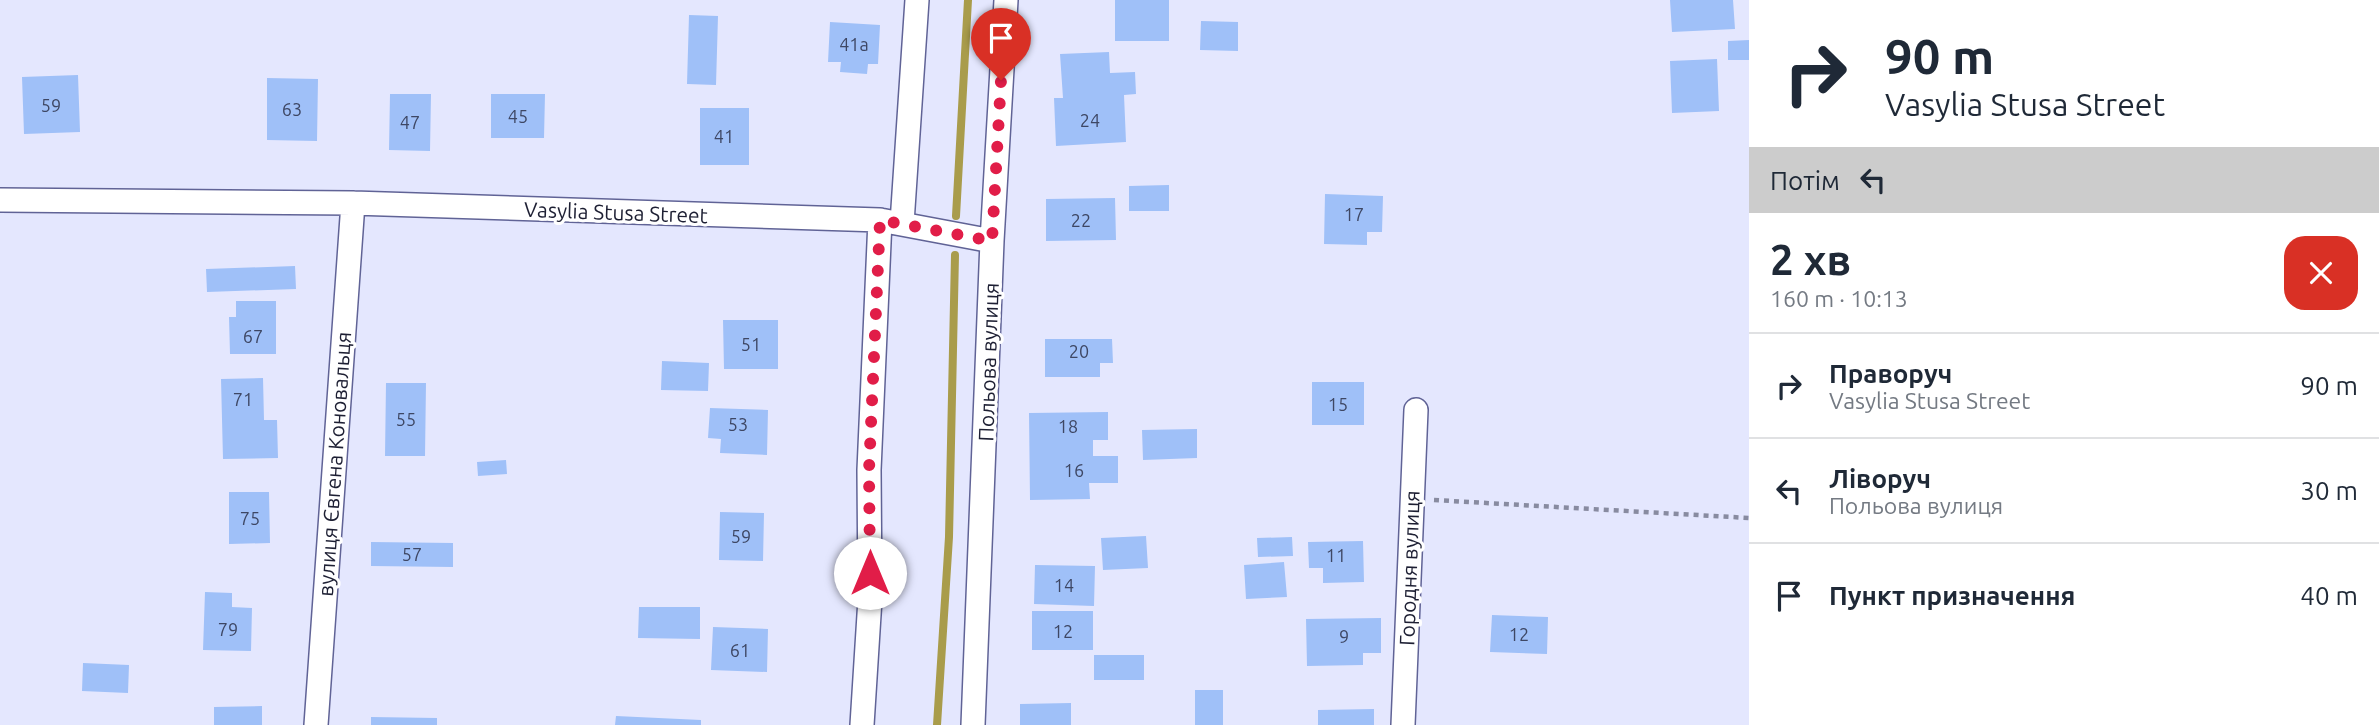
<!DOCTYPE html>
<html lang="uk">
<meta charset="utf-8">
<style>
:root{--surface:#fff;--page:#f2f2f3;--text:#1f2937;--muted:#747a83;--line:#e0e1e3}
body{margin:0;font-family:Ubuntu,sans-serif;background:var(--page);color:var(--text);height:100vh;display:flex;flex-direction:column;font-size:26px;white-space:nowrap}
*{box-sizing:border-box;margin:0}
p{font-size:23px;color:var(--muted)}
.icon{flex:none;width:38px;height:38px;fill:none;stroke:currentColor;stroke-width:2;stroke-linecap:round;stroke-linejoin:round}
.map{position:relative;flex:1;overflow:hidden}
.sheet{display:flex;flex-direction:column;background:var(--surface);width:630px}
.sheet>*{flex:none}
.hud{background:#fff;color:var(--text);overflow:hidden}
.pin{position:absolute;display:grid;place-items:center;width:60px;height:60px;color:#fff;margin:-72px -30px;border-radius:50% 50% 50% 0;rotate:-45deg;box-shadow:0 0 7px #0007}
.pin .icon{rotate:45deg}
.me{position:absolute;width:77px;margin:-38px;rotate:0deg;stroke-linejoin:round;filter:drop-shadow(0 0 5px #0008)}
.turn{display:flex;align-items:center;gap:24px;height:147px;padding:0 21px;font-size:32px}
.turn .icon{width:91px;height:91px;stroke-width:2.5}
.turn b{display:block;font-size:49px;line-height:60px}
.then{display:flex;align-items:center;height:66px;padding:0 21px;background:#0003;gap:14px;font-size:26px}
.round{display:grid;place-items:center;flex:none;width:74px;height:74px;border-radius:21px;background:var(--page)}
.overview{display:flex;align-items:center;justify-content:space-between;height:119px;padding:0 21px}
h1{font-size:42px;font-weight:600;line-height:52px}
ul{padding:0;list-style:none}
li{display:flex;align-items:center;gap:21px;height:105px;padding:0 21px;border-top:2px solid var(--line)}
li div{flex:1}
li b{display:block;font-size:26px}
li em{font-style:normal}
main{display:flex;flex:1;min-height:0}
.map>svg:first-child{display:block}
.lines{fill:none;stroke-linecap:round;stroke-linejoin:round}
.stream{stroke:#a99c4b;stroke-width:8}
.building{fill:#9fc0f8}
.street-casing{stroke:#606396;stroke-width:26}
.path{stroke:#888ba0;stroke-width:4.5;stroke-dasharray:5 5;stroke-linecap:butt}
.street{stroke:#fff;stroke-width:23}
.route{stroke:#e11d48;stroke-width:12;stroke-dasharray:0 21.6}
.labels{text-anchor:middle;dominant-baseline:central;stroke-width:6;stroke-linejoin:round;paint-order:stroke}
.number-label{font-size:18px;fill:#3e4764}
.street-label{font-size:21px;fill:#1d1f33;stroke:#fff}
</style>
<main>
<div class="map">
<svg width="1749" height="725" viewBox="0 0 1749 725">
<rect width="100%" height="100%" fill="#e4e7fe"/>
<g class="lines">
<path class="stream" d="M956,216l12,-216
M937,725l12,-188 6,-282"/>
</g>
<path class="building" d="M1115,0h54v41h-54z
M1670,0h63l2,29 -63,3z
M689,15l29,1 -2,69 -29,-1z
M1201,21l37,1v29l-38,-1z
M830,22l50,3 -2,39h-10l-1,10 -27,-2 1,-10h-13z
M1749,40v20h-21v-19z
M1109,52l1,21 25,-1 1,22 -12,1 2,47 -70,4 -2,-48h9l-3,-44z
M1717,59l2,52 -47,2 -2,-52z
M78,75l2,57 -56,2 -2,-57z
M267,78l51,1 -1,62 -50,-1z
M390,94h41l-1,57 -41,-1z
M491,94h54l-1,44h-53z
M700,108h49v57h-49z
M1169,185v26h-40v-25z
M1325,194l58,2 -1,36h-15v13l-43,-1z
M1115,198l1,42 -70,1v-42z
M295,266l1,23 -89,3 -1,-23z
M236,301h40v53h-46l-1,-37h7z
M723,320h55v49h-54z
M1045,339h67l1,24h-13v14h-55z
M662,361l47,2 -1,28 -47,-1z
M263,378l1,42h13l1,38 -55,1 -2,-80z
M1312,382h52v43h-52z
M386,383h40l-1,73h-40z
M710,408l58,2 -1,45 -47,-2 1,-14 -13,-1z
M1108,412v28h-15v16h25v27h-29l1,16 -60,1 -1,-87z
M1197,429v29l-54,2 -1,-30z
M506,460l1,14 -29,2 -1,-14z
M229,492h40l1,51 -41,1z
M720,512l44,1 -1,48 -44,-1z
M1146,536l2,32 -45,2 -2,-32z
M1292,537l1,19 -35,1 -1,-19z
M1363,541l1,41 -41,1v-15h-14l-1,-26z
M371,542l82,1v24l-82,-1z
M1284,562l3,35 -41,2 -2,-34z
M1035,565l60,1 -1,40 -60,-2z
M205,592l27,1v14l20,1 -1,43 -48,-1z
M639,607h61v32l-62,-1z
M1032,611h61v39h-61z
M1492,615l56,2 -1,37 -57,-2z
M1381,618v35h-18v12l-56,1 -1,-47z
M713,627l55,2 -1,43 -56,-2z
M1094,655h50v25h-50z
M83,663l46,2 -1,28 -46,-2z
M1195,690h28v35h-28z
M1071,703v22h-51v-21z
M262,706v19h-48v-18z
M1374,709v16h-56v-15z
M616,716l85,4v5h-86z
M371,717l66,1v7h-66z"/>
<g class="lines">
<defs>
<path id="street" d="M0,200l353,3 527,17 112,21
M902,223l15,-223
M316,725l37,-522
M862,725l8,-126 -1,-129 11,-250
M973,725l19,-484 14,-241
M1403,725l13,-315"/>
</defs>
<use href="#street" class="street-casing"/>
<path class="path" d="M1434,500l315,18"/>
<use href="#street" class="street"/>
</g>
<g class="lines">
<path class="route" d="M870,573l-1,-103 11,-250 112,21 9,-161"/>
</g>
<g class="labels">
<g class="number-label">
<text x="854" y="44">41а</text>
<text x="51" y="105">59</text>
<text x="292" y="109">63</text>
<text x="518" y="116">45</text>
<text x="1090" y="120">24</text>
<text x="410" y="122">47</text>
<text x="724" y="136">41</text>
<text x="1354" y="214">17</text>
<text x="1081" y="220">22</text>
<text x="253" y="336">67</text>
<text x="751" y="344">51</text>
<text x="1079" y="351">20</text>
<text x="243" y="399">71</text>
<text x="1338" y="404">15</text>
<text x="406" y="419">55</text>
<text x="738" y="424">53</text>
<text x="1068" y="426">18</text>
<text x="1074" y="470">16</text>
<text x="250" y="518">75</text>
<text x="741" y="536">59</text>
<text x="412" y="554">57</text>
<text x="1336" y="555">11</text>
<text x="1064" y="585">14</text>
<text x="228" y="629">79</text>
<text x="1063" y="631">12</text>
<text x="1519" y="634">12</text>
<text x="1344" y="636">9</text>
<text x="740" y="650">61</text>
</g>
<g class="street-label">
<text transform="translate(616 212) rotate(2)">Vasylia Stusa Street</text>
<text transform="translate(988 362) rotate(-88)">Польова вулиця</text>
<text transform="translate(334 464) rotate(-86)">вулиця Євгена Коновальця</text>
<text transform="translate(1409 568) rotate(-88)">Городня вулиця</text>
</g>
</g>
</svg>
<div class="pin" style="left:1001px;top:80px;background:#d93025"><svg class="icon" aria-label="arrive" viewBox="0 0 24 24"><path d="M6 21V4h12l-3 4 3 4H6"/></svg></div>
<svg class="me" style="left:870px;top:573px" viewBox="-20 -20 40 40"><circle r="19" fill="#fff"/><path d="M0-13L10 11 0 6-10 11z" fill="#e11d48"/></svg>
</div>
<section class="sheet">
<div class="hud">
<div class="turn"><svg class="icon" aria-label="right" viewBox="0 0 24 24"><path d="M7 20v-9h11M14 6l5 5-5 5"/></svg><div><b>90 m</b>Vasylia Stusa Street</div></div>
<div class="then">Потім<svg class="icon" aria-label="left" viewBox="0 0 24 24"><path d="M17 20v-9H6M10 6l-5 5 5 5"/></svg></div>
</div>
<div class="overview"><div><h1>2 хв</h1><p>160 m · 10:13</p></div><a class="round" style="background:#d93025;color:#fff"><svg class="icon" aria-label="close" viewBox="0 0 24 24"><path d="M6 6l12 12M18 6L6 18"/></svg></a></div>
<ul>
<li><svg class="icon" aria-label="right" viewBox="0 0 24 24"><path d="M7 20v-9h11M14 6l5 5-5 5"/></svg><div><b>Праворуч</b><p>Vasylia Stusa Street</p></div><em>90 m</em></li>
<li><svg class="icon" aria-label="left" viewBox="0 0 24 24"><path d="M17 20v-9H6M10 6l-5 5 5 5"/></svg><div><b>Ліворуч</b><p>Польова вулиця</p></div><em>30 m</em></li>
<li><svg class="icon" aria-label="arrive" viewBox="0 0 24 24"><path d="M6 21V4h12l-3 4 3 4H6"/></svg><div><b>Пункт призначення</b></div><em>40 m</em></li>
</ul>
</section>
</main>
